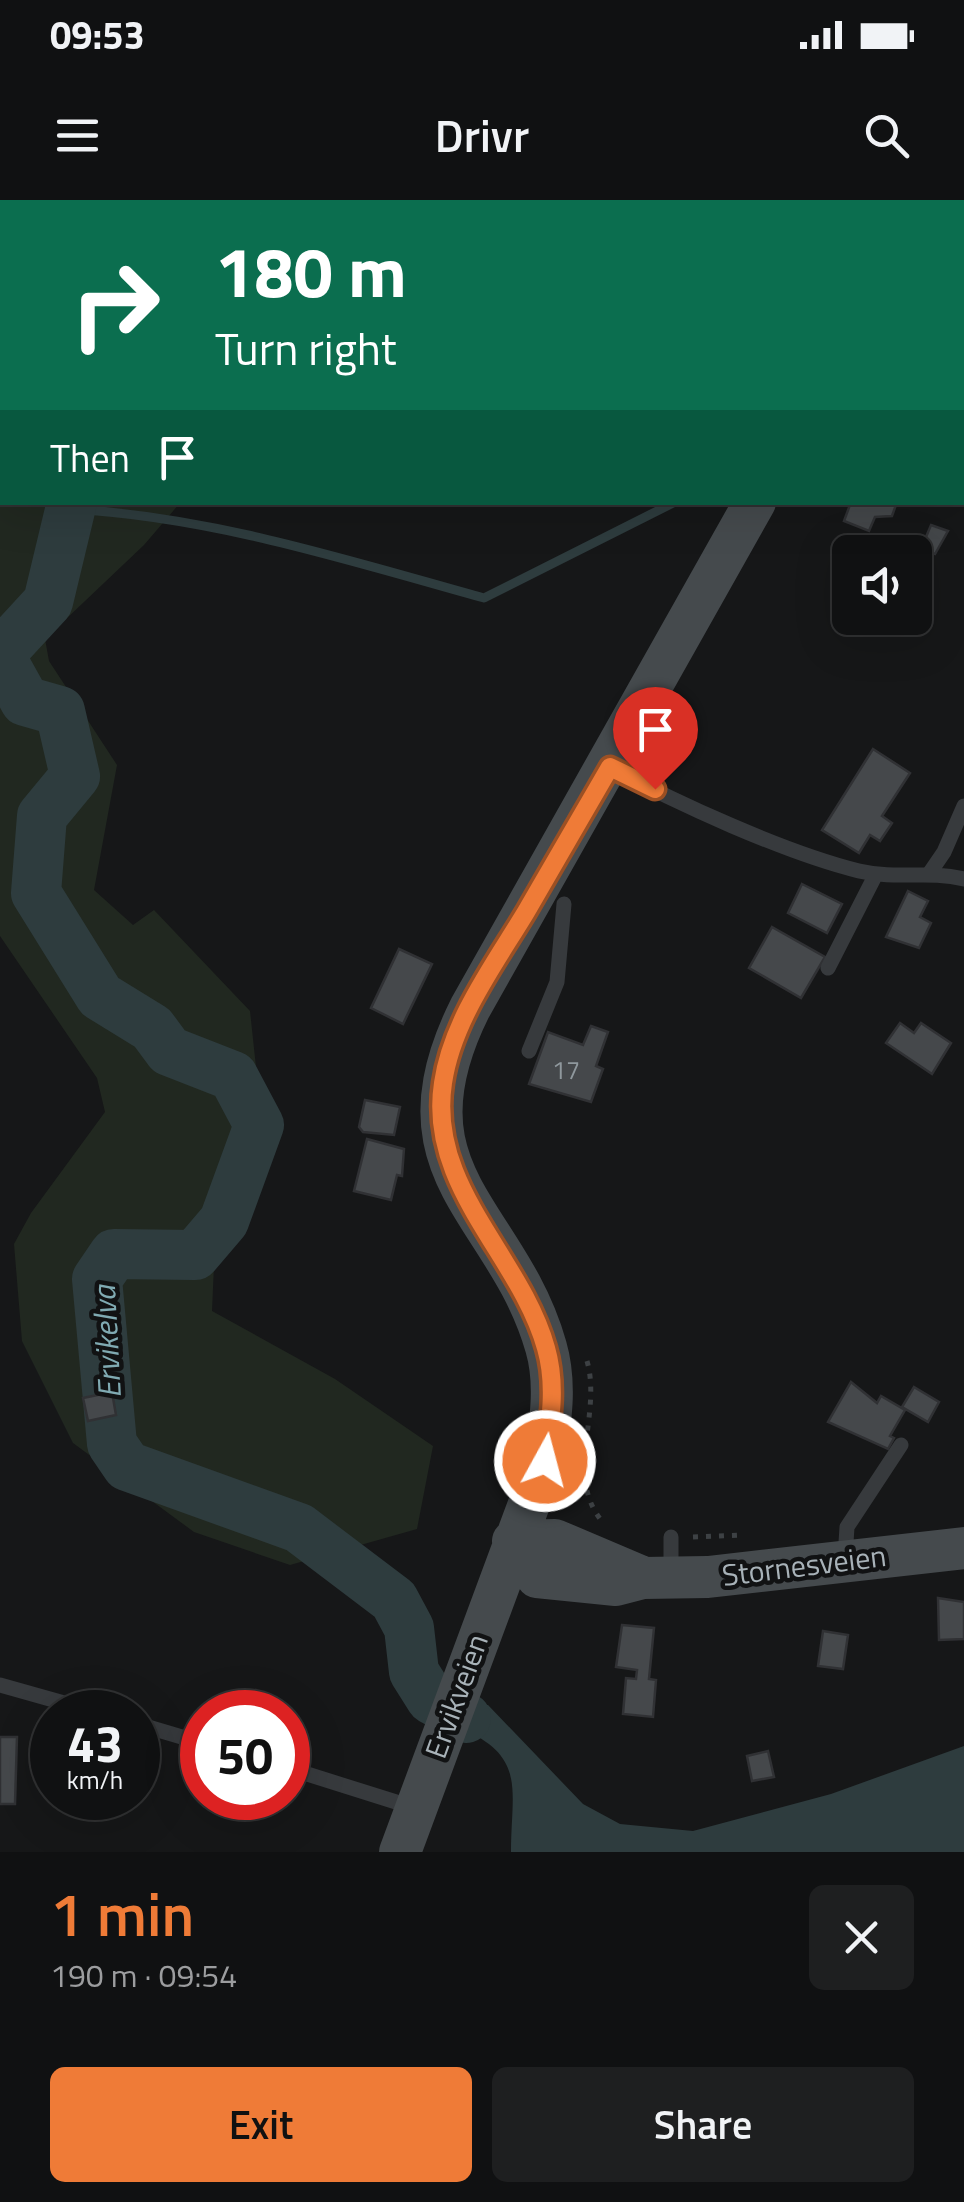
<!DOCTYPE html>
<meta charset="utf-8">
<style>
:root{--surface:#101112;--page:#1e1f20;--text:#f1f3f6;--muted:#9c9d9f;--line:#303132;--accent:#ef7b37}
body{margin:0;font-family:"Titillium Web",sans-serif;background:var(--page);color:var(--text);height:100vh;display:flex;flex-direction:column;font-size:38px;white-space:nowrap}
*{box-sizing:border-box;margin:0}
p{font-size:32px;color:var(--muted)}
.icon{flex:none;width:55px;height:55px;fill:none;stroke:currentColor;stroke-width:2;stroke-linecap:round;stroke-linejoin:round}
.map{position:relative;height:1652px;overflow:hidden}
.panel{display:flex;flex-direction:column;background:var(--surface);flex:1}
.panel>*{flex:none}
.banner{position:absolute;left:0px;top:0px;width:965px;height:305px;box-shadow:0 10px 40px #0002,0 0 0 2px var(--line);background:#0b6e4f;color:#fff;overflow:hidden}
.controls{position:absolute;left:832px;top:335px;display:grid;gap:20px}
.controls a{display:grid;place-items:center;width:100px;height:100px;border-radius:15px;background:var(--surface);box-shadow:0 10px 40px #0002,0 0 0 2px var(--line);font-size:50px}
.speed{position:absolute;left:30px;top:1490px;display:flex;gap:20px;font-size:50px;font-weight:700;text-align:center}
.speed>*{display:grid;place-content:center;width:130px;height:130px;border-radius:50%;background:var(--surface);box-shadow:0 10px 40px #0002,0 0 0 2px var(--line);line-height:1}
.speed small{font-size:25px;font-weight:400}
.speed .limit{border:15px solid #d22;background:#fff;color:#111}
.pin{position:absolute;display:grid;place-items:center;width:85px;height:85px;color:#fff;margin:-102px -42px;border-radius:50% 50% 50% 0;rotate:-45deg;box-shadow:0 0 10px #0007}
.pin .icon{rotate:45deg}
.me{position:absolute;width:110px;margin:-55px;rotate:7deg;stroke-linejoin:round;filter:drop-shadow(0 0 8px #0008)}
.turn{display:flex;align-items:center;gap:35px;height:210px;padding:0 50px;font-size:45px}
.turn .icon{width:130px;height:130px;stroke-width:2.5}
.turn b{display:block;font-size:70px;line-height:85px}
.then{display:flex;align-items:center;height:95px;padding:0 50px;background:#0003;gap:20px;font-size:38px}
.round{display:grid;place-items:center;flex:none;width:105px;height:105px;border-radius:15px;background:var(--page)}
.overview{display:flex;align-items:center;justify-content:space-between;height:170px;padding:0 50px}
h1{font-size:60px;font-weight:600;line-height:75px;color:var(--accent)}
.button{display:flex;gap:20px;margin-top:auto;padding:20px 50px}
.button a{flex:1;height:115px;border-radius:15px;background:var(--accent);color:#111;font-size:40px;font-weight:600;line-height:115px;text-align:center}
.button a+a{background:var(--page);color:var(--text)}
.status{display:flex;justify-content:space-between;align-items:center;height:70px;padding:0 50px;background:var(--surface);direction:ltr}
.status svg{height:28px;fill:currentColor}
header{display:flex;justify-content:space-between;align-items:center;height:130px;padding:0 50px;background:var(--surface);font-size:45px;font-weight:600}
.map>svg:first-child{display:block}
.green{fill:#212820}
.water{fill:#2e3c3e}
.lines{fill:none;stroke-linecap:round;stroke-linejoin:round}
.stream{stroke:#2e3c3e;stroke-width:9}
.river{stroke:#2e3c3e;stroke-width:50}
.building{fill:#45484b;stroke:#303134;stroke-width:2.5}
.path{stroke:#3d4144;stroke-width:5;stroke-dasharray:5 8;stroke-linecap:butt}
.service{stroke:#373a3d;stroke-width:15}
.minor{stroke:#373a3d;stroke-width:30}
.secondary{stroke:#454a4d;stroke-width:42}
.route-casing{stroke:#9b5024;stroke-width:25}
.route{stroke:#ef7b37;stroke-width:18}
.labels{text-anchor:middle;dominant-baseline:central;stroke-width:9;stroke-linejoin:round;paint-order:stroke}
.number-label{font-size:25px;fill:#8f989d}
.street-label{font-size:30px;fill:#a8b2b8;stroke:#111213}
.water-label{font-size:32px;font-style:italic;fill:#80aab2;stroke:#111213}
</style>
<div class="status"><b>09:53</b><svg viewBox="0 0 49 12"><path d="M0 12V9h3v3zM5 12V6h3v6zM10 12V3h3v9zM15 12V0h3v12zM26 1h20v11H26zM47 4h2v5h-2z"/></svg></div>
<header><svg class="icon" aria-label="menu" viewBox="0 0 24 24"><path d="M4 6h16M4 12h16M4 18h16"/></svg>Drivr<svg class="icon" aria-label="search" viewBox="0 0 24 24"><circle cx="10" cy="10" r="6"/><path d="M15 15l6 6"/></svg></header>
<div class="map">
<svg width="964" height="1652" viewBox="0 0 964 1652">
<rect width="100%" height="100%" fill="#161718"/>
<path class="green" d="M0,40l2,262 178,1 -36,42 -99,94 4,22 68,104 -23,125 39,35 21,-15 96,101 9,84 -43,124 -4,92 123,68 98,67 -16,83 -127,36 -96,-33 -121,-89 -51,-102 -8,-97 17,-31 74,-101 -8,-34 -97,-142z"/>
<path class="water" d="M470,1504l18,1 95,99 37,20 73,7 138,-37 133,-48v106h-453c0,-62 16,-95 -49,-123z"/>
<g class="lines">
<path class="stream" d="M962,39l2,-1
M71,309c142,8 276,51 413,89l191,-96"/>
<path class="river" d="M0,107l2,-1
M0,454l48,-52 24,-100
M0,456l25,45 35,10 15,65 -33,40 -6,77 64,103 52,32 17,23 64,25 26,49 -35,96 -29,34 -81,-1 -17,25 15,165 15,22 172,62 95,72 15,28 5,44 17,27 35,19"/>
</g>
<path class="building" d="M851,302h46l-5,14 -17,1 -6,14 -25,-10z
M931,325l17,6 -13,23 -14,-5z
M873,549l37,24 -28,43 10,7 -12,18 -10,-6 -11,18 -37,-23z
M802,684l40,20 -15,29 -39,-20z
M908,691l20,10 -8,16 11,6 -12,25 -33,-11z
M772,727l53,30 -24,41 -52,-30z
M399,749l33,15 -29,60 -32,-16z
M900,823l14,10 7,-10 30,20 -19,31 -46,-31z
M591,826l17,6 -12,34 7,3 -12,33 -62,-18 19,-52 35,13z
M365,900l35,7 -6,28 -31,-3 -4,-5z
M367,939l37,10 -2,27 -5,-1 -6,25 -37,-9z
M851,1182l26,21 4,-7 24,14 -15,26 4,2 -6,11 -60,-27z
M914,1187l25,15 -11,20 -26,-15z
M112,1192l4,23 -28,6 -5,-23z
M938,1398l26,4v37l-25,1z
M622,1425l32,3 -5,51 7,1 -3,37 -30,-3 3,-36 10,1 1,-9 -21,-3z
M823,1431l25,4 -5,34 -25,-3z
M0,1537h17l-2,67h-15z
M768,1551l6,26 -22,4 -5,-25z"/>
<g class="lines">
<path class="path" d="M962,47l2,-1
M587,1161c15,52 -22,114 14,159
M693,1337l49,-2"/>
<path class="service" d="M610,567c66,36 176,86 249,104 39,9 68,-1 105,8
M931,671l13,-19 20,-46
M828,768l48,-94
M529,851l28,-69 7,-78
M671,1337v36
M845,1358l2,-31 54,-82
M0,1485l96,27
M138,1524l64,19
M288,1568l124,39"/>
<path class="minor" d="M742,0l2,2"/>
<path class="secondary" d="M907,2l1,-2
M513,1341l24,36 79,8 27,-7 65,-1 256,-29
M513,1341l42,-1 85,36
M400,1652l145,-391c5,-38 12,-76 1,-114 -39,-137 -159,-172 -76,-339l285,-506"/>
</g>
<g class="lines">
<defs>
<path id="route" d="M545,1261c5,-38 12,-75 1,-113 -26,-93 -119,-161 -103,-265 9,-62 51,-118 83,-171 28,-48 56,-97 84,-145l45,22"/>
</defs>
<use href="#route" class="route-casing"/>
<use href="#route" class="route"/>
</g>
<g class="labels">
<g class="number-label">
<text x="566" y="870">17</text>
</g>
<g class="street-label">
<text transform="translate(804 1365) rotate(-7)">Stornesveien</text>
<text transform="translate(456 1496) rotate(-70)">Ervikveien</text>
</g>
<g class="water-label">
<text transform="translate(106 1142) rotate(-93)">Ervikelva</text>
</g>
</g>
</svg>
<div class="controls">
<a><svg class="icon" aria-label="sound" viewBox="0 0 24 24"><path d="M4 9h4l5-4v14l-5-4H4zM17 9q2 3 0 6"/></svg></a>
</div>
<div class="speed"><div>43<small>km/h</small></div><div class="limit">50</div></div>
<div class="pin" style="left:655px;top:589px;background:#d93025"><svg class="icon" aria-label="arrive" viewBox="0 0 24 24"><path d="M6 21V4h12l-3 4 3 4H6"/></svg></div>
<svg class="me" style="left:545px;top:1261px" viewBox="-20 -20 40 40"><circle r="17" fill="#ef7b37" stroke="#fff" stroke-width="3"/><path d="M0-11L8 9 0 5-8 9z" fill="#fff"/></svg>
<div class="banner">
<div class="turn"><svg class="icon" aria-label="right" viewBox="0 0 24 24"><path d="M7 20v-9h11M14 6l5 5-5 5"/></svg><div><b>180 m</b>Turn right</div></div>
<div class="then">Then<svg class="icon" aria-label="arrive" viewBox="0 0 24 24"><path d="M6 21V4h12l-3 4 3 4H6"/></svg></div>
</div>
</div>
<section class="panel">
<div class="overview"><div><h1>1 min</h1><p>190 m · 09:54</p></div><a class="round"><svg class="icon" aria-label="close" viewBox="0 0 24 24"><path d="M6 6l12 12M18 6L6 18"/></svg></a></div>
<div class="button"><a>Exit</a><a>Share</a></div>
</section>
